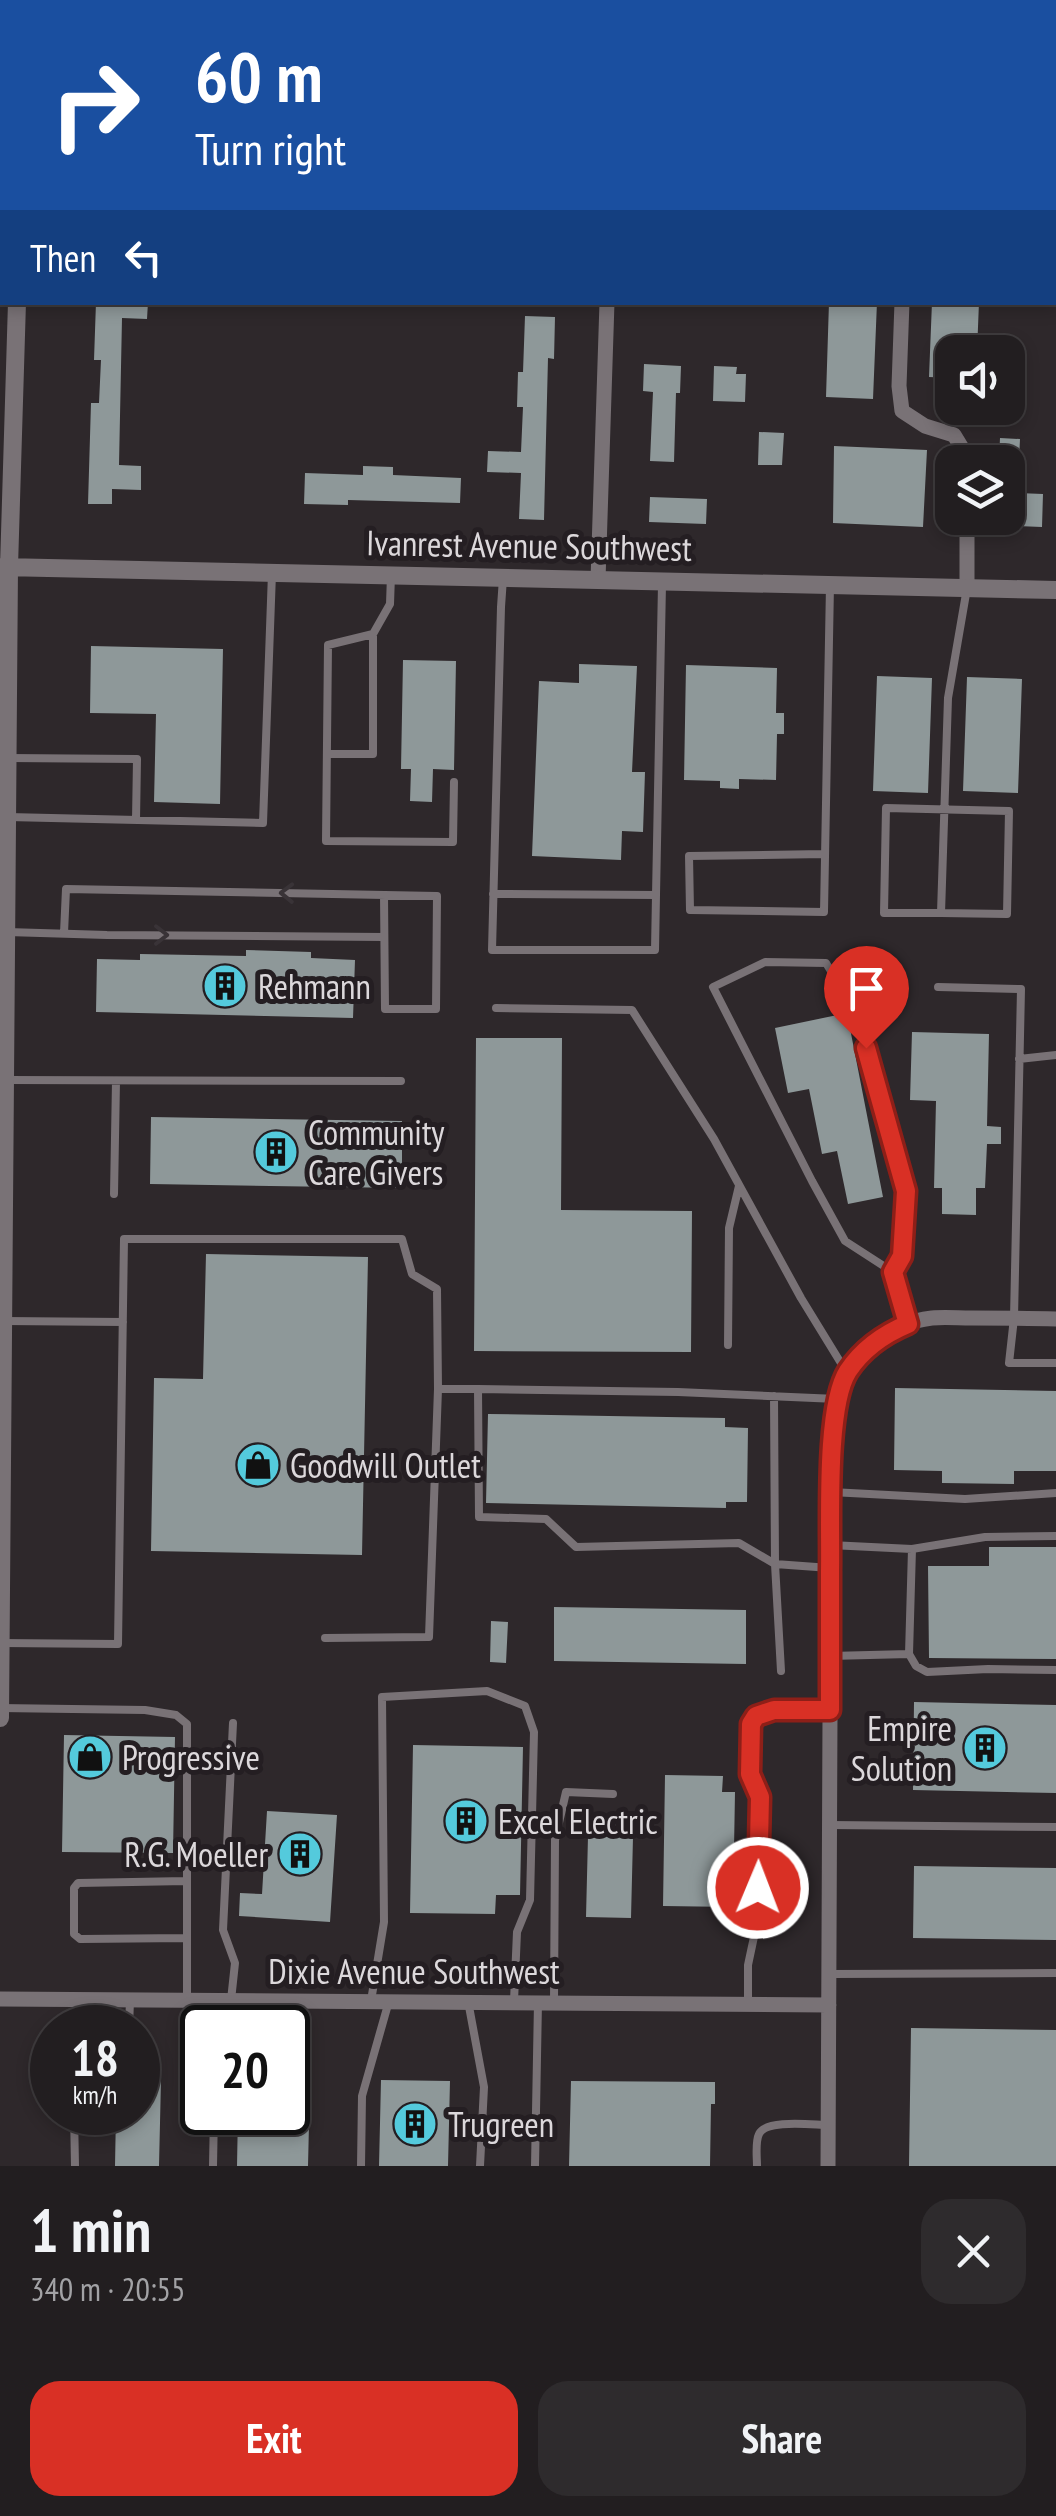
<!DOCTYPE html>
<meta charset="utf-8">
<style>
:root{--surface:#221e20;--page:#2e2b2d;--text:#f1f3f6;--muted:#a2a2a5;--line:#3f3c3e;--accent:#d93025}
body{margin:0;font-family:"PT Sans Narrow",sans-serif;background:var(--page);color:var(--text);height:100vh;display:flex;flex-direction:column;font-size:38px;white-space:nowrap}
*{box-sizing:border-box;margin:0}
p{font-size:32px;color:var(--muted)}
.icon{flex:none;width:55px;height:55px;fill:none;stroke:currentColor;stroke-width:2;stroke-linecap:round;stroke-linejoin:round}
.map{position:relative;height:2166px;overflow:hidden}
.drawer{display:flex;flex-direction:column;background:var(--surface);flex:1}
.drawer>*{flex:none}
.guide{position:absolute;left:0px;top:0px;width:1058px;height:305px;box-shadow:0 5px 15px #0003,0 0 0 2px var(--line);background:#1a4fa0;color:#fff;overflow:hidden}
.fabs{position:absolute;left:935px;top:335px;display:grid;gap:20px}
.fabs a{display:grid;place-items:center;width:90px;height:90px;border-radius:20px;background:var(--surface);box-shadow:0 5px 15px #0003,0 0 0 2px var(--line);font-size:50px}
.speed{position:absolute;left:30px;top:2005px;display:flex;gap:20px;font-size:50px;font-weight:700;text-align:center}
.speed>*{display:grid;place-content:center;width:130px;height:130px;border-radius:50%;background:var(--surface);box-shadow:0 5px 15px #0003,0 0 0 2px var(--line);line-height:1}
.speed small{font-size:25px;font-weight:400}
.speed .limit{border:5px solid #111;border-radius:15px;background:#fff;color:#111}
.pin{position:absolute;display:grid;place-items:center;width:85px;height:85px;color:#fff;margin:-102px -42px;border-radius:50% 50% 50% 0;rotate:-45deg;box-shadow:0 0 10px #0007}
.pin .icon{rotate:45deg}
.me{position:absolute;width:110px;margin:-55px;rotate:1deg;stroke-linejoin:round;filter:drop-shadow(0 0 8px #0008)}
.turn{display:flex;align-items:center;gap:35px;height:210px;padding:0 30px;font-size:45px}
.turn .icon{width:130px;height:130px;stroke-width:2.5}
.turn b{display:block;font-size:70px;line-height:85px}
.then{display:flex;align-items:center;height:95px;padding:0 30px;background:#0003;gap:20px;font-size:38px}
.round{display:grid;place-items:center;flex:none;width:105px;height:105px;border-radius:30px;background:var(--page)}
.overview{display:flex;align-items:center;justify-content:space-between;height:170px;padding:0 30px}
h1{font-size:60px;font-weight:800;line-height:75px}
.action{display:flex;gap:20px;margin-top:auto;padding:20px 30px}
.action a{flex:1;height:115px;border-radius:30px;background:var(--accent);color:#fff;font-size:40px;font-weight:800;line-height:115px;text-align:center}
.action a+a{background:var(--page);color:var(--text)}
.map>svg:first-child{display:block}
.building{fill:#8e9899}
.lines{fill:none;stroke-linecap:round;stroke-linejoin:round}
.service{stroke:#797276;stroke-width:8}
.minor{stroke:#797276;stroke-width:15}
.tertiary{stroke:#797276;stroke-width:18}
.oneway{stroke:#393337}
.route-casing{stroke:#8d1f18;stroke-width:25}
.route{stroke:#d93025;stroke-width:18}
.labels{text-anchor:middle;dominant-baseline:central;stroke-width:10;stroke-linejoin:round;paint-order:stroke}
.street-label{font-size:35px;fill:#dcd8db;stroke:#241e22}
.poi-label{font-size:35px;fill:#dcd8db;stroke:#241e22;text-anchor:start}
</style>
<div class="map">
<svg width="1056" height="2166" viewBox="0 0 1056 2166">
<rect width="100%" height="100%" fill="#2e282b"/>
<path class="building" d="M96,302h52l-1,17 -25,-1 -3,147 22,1v24l-29,-1v15h-24l3,-101h8l2,-43h-7z
M829,302h48l-4,97 -47,-2z
M932,302h47l-2,50h-25v26l-23,-1z
M525,316l30,1 -1,42 -6,-1 -4,162 -25,-1 2,-46 -34,-1 1,-21 33,1 2,-45h-6l1,-35h5z
M644,364l37,2 -1,27h-4l-2,69 -24,-1 3,-69 -10,-1z
M714,366l23,1 -1,7h10l-1,28 -32,-1z
M759,432l25,1 -2,32h-24z
M1000,438l20,1 -1,21 -20,-1z
M834,446l93,4 -4,77 -90,-4z
M363,466l30,1v8l68,3 -1,25 -112,-3v5l-44,-1 1,-31 58,2z
M1018,493l25,1 -1,33 -25,-1z
M650,497l57,2 -1,25 -57,-2z
M91,646l132,3 -3,155 -66,-2 2,-88 -66,-1z
M403,660l53,1 -2,109 -21,-1 -1,33 -22,-1 1,-32h-10z
M579,664l58,2 -5,106h13l-2,60 -21,-1 -1,29 -89,-4 7,-175 40,2z
M686,665l91,3 -1,45h8v21h-7l-1,46 -37,-1v10l-19,-1v-7l-36,-1z
M877,676l55,2 -4,115 -55,-2z
M967,677l55,2 -4,114 -55,-2z
M246,950l65,2v6l44,2 -2,58 -257,-6 1,-53 43,1v-6l106,2z
M847,1013l36,184 -35,7 -11,-53 -15,3 -13,-65 -21,4 -13,-65z
M912,1032l77,2 -2,92 14,1v17h-14l-2,44h-9v27l-34,-1v-26h-8l2,-87 -26,-1z
M476,1038h86l-1,172 131,1 -1,141 -217,-1z
M151,1117l251,4v67l-252,-4z
M206,1254l162,3 -6,298 -211,-4 3,-173 49,1z
M895,1388l161,3v80h-42v13l-72,-1v-12l-48,-1z
M488,1414l237,4v9l23,1 -1,74h-21v6l-240,-5z
M989,1547h67v112l-127,-1 -1,-92h61z
M554,1607l192,3v54l-192,-3z
M491,1621l17,1 -2,41 -16,-1z
M914,1702l142,3v88l-143,-3z
M64,1735l111,2 -2,116 -111,-1z
M413,1745l110,2 -3,148h-24l-1,19 -85,-1z
M665,1775l58,1 -1,16h13l-2,115 -70,-1z
M267,1811l70,4 -7,107 -91,-6 1,-23 22,1z
M588,1836l45,1 -2,81 -45,-1z
M914,1866l142,2v72l-143,-2z
M911,2028l145,2v136h-147z
M138,2080h23l-2,86h-44l1,-54h22z
M381,2080l69,1 -2,85h-69z
M288,2081l22,1 -2,84h-71l1,-54h50z
M571,2081l144,1v22h-4l-1,62h-141z"/>
<g class="lines">
<path class="service" d="M391,575l-1,29 -17,30 -45,11 -2,196 127,1 1,-60
M327,754h46v-120
M8,758l129,1 -1,61
M8,817l255,6 9,-250
M825,854l-136,2 1,54 134,2 6,-327
M493,894l163,1 -1,55h-163l9,-343 2,-29
M656,895l6,-311
M941,913h-57l2,-105 123,3 -2,103 -66,-1 7,-215 19,-110
M7,932l100,3 277,2
M64,933l2,-44 371,7 -1,113h-51l-1,-114
M938,987l83,2 -7,329 -5,45h47
M496,1008l136,2 82,129 87,159 46,75
M1019,1059l37,-4
M6,1080l395,1
M114,1194l2,-113
M893,1272l9,-16 4,-65 -50,-179 -30,-49 -61,-1 -52,25 99,194 33,60 48,31 15,52
M4,1321l119,1
M728,1345l1,-117 10,-42
M774,1396l1,168 6,107
M831,1492l134,7 91,-6
M912,1549l73,-12 71,-1
M830,1568l-55,-4 -36,-21 -163,4 -30,-28 -67,-2 -1,-128 200,3 159,7
M325,1638l104,-1 9,-248h40
M1,1643l117,1 6,-405h278l10,35 25,15 1,100
M909,1654l7,12 11,6 61,-3 68,1
M830,1656l79,-2 3,-105 -82,-4
M0,1708l145,2 31,5 11,9v275
M829,1825l227,2
M186,1938l-106,1 -6,-5v-46l4,-5 108,-2
M831,1974l225,-1
M371,2001l13,-79 -2,-225 105,-6 38,15 9,26 -4,168 -13,32 -3,69
M468,2001l16,86 -4,79
M554,2002l1,-162 11,-48 47,2
M748,2002v-37l10,-47 1,-121 -9,-23 1,-50 6,-8 17,-5 56,-1
M129,2028l1,-28
M228,2028l7,-65 -12,-33 10,-207
M74,2112l1,54
M213,2166l1,-54
M361,2166l1,-70 27,-95
M535,2166l3,-164
M757,2166c0,-9 -2,-24 2,-32 7,-15 54,-9 69,-9"/>
<path class="minor" d="M617,2v-2
M916,2v-2
M902,302l-3,84 3,25 23,15 29,9 14,23v4
M598,580l9,-278
M967,588v-70
M0,1999l829,6
M828,2166l3,-674c1,-30 0,-63 7,-93 10,-42 50,-76 94,-81 12,-1 26,0 39,0 28,0 57,0 85,1"/>
<path class="tertiary" d="M27,2v-2
M2,567l1054,23
M0,1718l9,-1151 8,-265"/>
</g>
<defs><path id="oneway-chevron" d="M-2-3.5L2.5 0L-2 3.5" fill="none" stroke-width="1.6" stroke-linecap="round" stroke-linejoin="round" transform="scale(2.5)"/></defs>
<g class="oneway">
<use href="#oneway-chevron" transform="translate(287 893) rotate(-179)"/>
<use href="#oneway-chevron" transform="translate(161 935)"/>
</g>
<g class="lines">
<defs>
<path id="route" d="M758,1888l2,-91 -10,-23 1,-50 5,-8 18,-6h56c0,-46 0,-93 0,-139 1,-46 -5,-164 18,-200 14,-21 36,-37 60,-47l-15,-52 9,-16 4,-65 -40,-143"/>
</defs>
<use href="#route" class="route-casing"/>
<use href="#route" class="route"/>
</g>
<defs>
<symbol id="building-disc" viewBox="-11 -11 22 22"><circle r="9.5" fill="#54cadc" stroke="#241e22"/><path d="M-4-6H4V6H1V3H-1V6H-4ZM-2.5-4.3h1.7v1.8h-1.7ZM.8-4.3h1.7v1.8H.8ZM-2.5-1h1.7V.8h-1.7ZM.8-1h1.7V.8H.8Z" fill="#111"/></symbol>
<symbol id="shop-disc" viewBox="-11 -11 22 22"><circle r="9.5" fill="#54cadc" stroke="#241e22"/><path d="M-5-2.5h2.3a2.7 3.5 0 0 1 5.4 0H5L5.5 6h-11ZM-1.5-2.5h3a1.5 2.3 0 0 0-3 0Z" fill="#111"/></symbol>
</defs>
<g fill-rule="evenodd">
<use href="#building-disc" x="200" y="961" width="50" height="50"/>
<use href="#building-disc" x="251" y="1127" width="50" height="50"/>
<use href="#shop-disc" x="233" y="1440" width="50" height="50"/>
<use href="#building-disc" x="960" y="1723" width="50" height="50"/>
<use href="#shop-disc" x="65" y="1732" width="50" height="50"/>
<use href="#building-disc" x="441" y="1796" width="50" height="50"/>
<use href="#building-disc" x="275" y="1829" width="50" height="50"/>
<use href="#building-disc" x="390" y="2099" width="50" height="50"/>
</g>
<g class="labels">
<g class="street-label">
<text transform="translate(529 545) rotate(1)">Ivanrest Avenue Southwest</text>
<text x="414" y="1971">Dixie Avenue Southwest</text>
</g>
<g class="poi-label">
<text x="258" y="986">Rehmann</text>
<text x="308" y="1132">Community<tspan x="308" dy="40">Care Givers</tspan></text>
<text x="290" y="1465">Goodwill Outlet</text>
<text x="952" y="1728" text-anchor="end">Empire<tspan x="952" dy="40">Solution</tspan></text>
<text x="122" y="1757">Progressive</text>
<text x="498" y="1821">Excel Electric</text>
<text x="268" y="1854" text-anchor="end">R.G. Moeller</text>
<text x="448" y="2124">Trugreen</text>
</g>
</g>
</svg>
<div class="fabs">
<a><svg class="icon" aria-label="sound" viewBox="0 0 24 24"><path d="M4 9h4l5-4v14l-5-4H4zM17 9q2 3 0 6"/></svg></a>
<a><svg class="icon" aria-label="layers" viewBox="0 0 24 24"><path d="M12 4l9 5-9 5-9-5zM3 14l9 5 9-5"/></svg></a>
</div>
<div class="speed"><div>18<small>km/h</small></div><div class="limit">20</div></div>
<div class="pin" style="left:866px;top:1048px;background:#d93025"><svg class="icon" aria-label="arrive" viewBox="0 0 24 24"><path d="M6 21V4h12l-3 4 3 4H6"/></svg></div>
<svg class="me" style="left:758px;top:1888px" viewBox="-20 -20 40 40"><circle r="17" fill="#d93025" stroke="#fff" stroke-width="3"/><path d="M0-11L8 9 0 5-8 9z" fill="#fff"/></svg>
<div class="guide">
<div class="turn"><svg class="icon" aria-label="right" viewBox="0 0 24 24"><path d="M7 20v-9h11M14 6l5 5-5 5"/></svg><div><b>60 m</b>Turn right</div></div>
<div class="then">Then<svg class="icon" aria-label="left" viewBox="0 0 24 24"><path d="M17 20v-9H6M10 6l-5 5 5 5"/></svg></div>
</div>
</div>
<section class="drawer">
<div class="overview"><div><h1>1 min</h1><p>340 m · 20:55</p></div><a class="round"><svg class="icon" aria-label="close" viewBox="0 0 24 24"><path d="M6 6l12 12M18 6L6 18"/></svg></a></div>
<div class="action"><a>Exit</a><a>Share</a></div>
</section>
